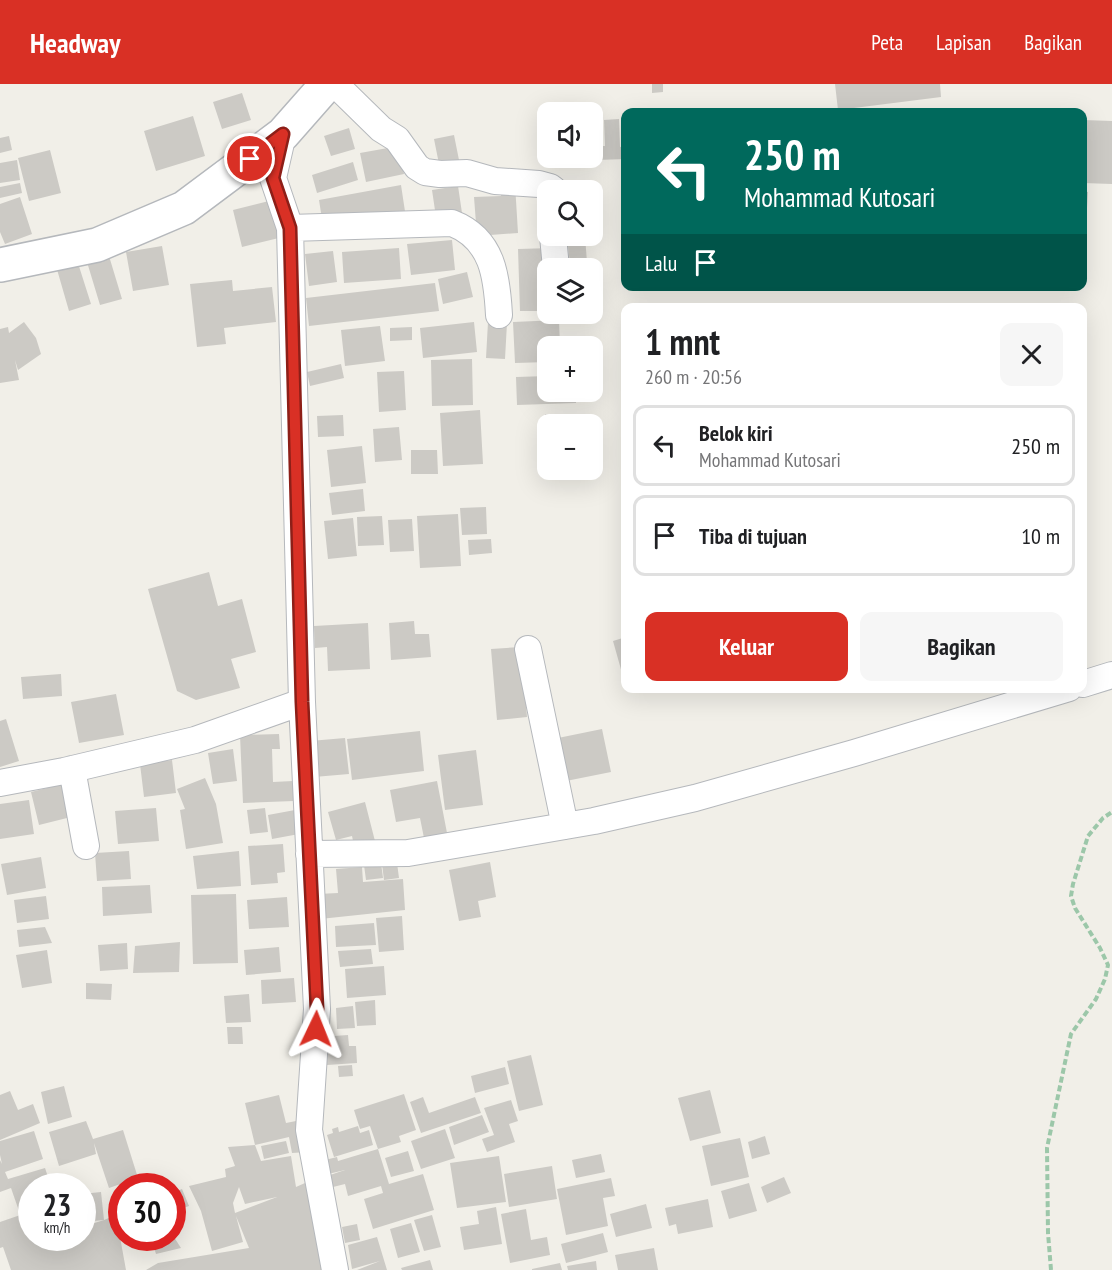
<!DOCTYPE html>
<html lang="id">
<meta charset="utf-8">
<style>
:root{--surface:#fff;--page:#f6f6f6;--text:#202124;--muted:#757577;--line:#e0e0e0;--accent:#d93025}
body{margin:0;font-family:"PT Sans Narrow",sans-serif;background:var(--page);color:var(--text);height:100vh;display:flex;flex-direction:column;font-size:22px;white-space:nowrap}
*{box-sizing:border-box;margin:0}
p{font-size:20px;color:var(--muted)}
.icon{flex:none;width:33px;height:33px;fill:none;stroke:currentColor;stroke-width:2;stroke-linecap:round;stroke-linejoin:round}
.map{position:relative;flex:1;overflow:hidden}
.sheet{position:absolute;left:621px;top:219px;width:466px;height:390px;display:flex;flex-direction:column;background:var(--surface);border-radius:12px;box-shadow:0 6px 24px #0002}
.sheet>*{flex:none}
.banner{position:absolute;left:621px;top:24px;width:466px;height:183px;border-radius:12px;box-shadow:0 6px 24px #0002;background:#00695c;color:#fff;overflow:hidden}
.tools{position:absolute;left:537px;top:18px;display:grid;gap:12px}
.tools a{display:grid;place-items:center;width:66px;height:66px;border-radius:12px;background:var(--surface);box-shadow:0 6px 24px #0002;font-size:30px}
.speed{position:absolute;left:18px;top:1089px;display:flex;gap:12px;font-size:30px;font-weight:700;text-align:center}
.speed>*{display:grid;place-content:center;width:78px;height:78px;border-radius:50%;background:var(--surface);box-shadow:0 6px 24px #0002;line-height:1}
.speed small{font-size:15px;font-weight:400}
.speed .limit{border:9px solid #d22;background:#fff;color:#111}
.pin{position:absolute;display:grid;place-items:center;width:51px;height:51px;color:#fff;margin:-26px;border:3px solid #fff;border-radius:50%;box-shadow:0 2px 6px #0007}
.me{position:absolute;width:66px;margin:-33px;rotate:2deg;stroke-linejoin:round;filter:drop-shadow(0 0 4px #0008)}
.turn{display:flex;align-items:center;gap:21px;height:126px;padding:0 24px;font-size:27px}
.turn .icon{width:78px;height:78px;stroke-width:2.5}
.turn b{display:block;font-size:42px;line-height:51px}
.then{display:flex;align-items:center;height:57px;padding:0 24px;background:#0003;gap:12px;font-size:22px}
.round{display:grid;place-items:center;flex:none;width:63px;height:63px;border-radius:12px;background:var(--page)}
.head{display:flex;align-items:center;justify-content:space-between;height:102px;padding:0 24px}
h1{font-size:36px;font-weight:600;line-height:45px}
.cta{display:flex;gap:12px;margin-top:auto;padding:12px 24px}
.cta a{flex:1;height:69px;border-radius:12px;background:var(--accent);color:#fff;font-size:24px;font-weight:600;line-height:69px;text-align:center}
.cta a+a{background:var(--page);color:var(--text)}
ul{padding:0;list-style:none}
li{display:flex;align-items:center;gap:18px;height:81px;margin:0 12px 9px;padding:0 12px;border:3px solid var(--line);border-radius:12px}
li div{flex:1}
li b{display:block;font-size:22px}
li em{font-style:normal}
header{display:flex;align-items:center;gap:36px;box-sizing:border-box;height:84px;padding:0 30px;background:var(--accent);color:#fff}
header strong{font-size:28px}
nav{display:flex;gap:33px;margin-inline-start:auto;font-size:21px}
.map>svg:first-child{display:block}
.building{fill:#cccac5;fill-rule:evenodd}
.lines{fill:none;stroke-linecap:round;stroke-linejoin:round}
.minor-casing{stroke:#b5b8bc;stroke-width:28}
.tertiary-casing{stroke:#b5b8bc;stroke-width:36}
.path{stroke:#9cc7a9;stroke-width:4;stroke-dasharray:6 3;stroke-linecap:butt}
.minor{stroke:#fff;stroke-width:26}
.tertiary{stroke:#fff;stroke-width:33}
.route-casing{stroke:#8d1f18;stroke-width:15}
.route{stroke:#d93025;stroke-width:10}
</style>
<header>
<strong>Headway</strong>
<nav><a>Peta</a><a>Lapisan</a><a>Bagikan</a></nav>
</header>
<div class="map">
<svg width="1112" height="1186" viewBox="0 0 1112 1186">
<rect width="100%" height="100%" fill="#f1efe8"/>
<path class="building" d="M652,0h11v8l-11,1z
M835,0h105l1,13 -103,13z
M242,9l9,27 -29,9 -9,-27z
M193,32l12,40 -49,15 -12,-40z
M619,35l1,28 6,-1v13l-29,1 -1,-14h9l-1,-26z
M1083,36l29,1v63l-29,-1z
M349,44l6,21 -24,7 -7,-20z
M454,51l6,30 -20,4 -6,-30z
M9,52l3,14 -12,3v-15z
M399,62l5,28 -38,8 -6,-29z
M50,66l11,43 -32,8 -11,-43z
M17,76l3,20 -20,3v-20z
M353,78l5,18 -41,13 -5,-18z
M20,99l2,10 -22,5v-11z
M515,100l3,49 -41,3 -3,-39 27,-1v-11z
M401,101l5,33 -82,14 -5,-32z
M458,102l4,27 -26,4 -4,-27z
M1083,107l5,1 -1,16 -4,-1z
M20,113l12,37 -27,10 -5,-12v-28z
M273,116l10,37 -41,10 -9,-37z
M585,152l2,26 -17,2 -3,-27z
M452,156l3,30 -44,5 -4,-31z
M162,162l7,39 -36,6 -7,-39z
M399,164l2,31 -57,4 -2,-31z
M552,164l-4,20v43h-28l-2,-62z
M333,167l4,31 -28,4 -4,-32z
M109,172l13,43 -22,6 -13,-43z
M77,176l14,44 -22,7 -13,-45z
M467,188l6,25 -30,7 -5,-25z
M232,196l1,11 39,-4 4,35 -52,6 2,16 -29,3 -7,-63z
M435,199l4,28 -130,15 -3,-28z
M559,236l1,26h-12v16l-33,1 -2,-41z
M24,238l12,16 5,16 -23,16 -3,-10 4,20 -19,3v-54l8,-2 1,6z
M474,238l3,30 -54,6 -3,-30z
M488,238l19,1 -2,36 -19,-1z
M380,242l5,35 -40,5 -4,-36z
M412,243v13l-22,1v-13z
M472,275l1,46 -41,1 -1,-46z
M341,280l3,14 -34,8 -3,-14z
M404,287l2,39 -27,2 -2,-40z
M548,292v16h28v11l-59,2 -1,-28z
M480,326l3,54 -40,2 -3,-53z
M545,330h29v10h-26v15h-3z
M343,331l1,21 -26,1 -1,-21z
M399,343l3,33 -27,2 -2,-33z
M362,362l4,37 -35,4 -4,-37z
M411,366h26l1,24h-27z
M363,405l2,22 -33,4 -3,-22z
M486,423l1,27 -25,1 -2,-27z
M458,430l3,52 -41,2 -3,-52z
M382,432l2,29 -26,1 -1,-29z
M353,434l4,38 -29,3 -4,-38z
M412,435l2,32 -24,1 -2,-32z
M491,455l1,14 -23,2 -1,-15z
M209,488l9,34 24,-7 14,53 -25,7 9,29 -44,12 -19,-9 -29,-102z
M414,537l1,13h14l2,23 -40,3 -2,-37z
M368,539l2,46 -42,2 -1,-24 -12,1 -1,-22z
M626,553v35l-4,1 -9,-32z
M521,563l6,70 -30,3 -6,-71z
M61,590l1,22 -39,3 -2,-22z
M116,610l8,41 -45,8 -8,-41z
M6,635l13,42 -19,6v-46z
M602,645l9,43 -45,9 -8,-43z
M420,647l4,40 -72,9 -5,-41z
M279,650l1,15h-8l1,33 20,-1 1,20 -51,2 -3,-68z
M345,654l4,36 -35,3 -4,-36z
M233,665l4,32 -24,3 -5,-31z
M476,666l7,55 -38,5 -7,-55z
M172,676l4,33 -32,4 -4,-33z
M205,694l11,26 7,39 -37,6 -6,-39 5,-1 -8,-20z
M437,697l10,52 -23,5 -4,-20 -24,4 -6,-32z
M71,698l8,33 -40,10 -8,-33z
M29,716l5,34 -34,5v-35z
M365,718l11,43 -21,5 -3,-14 -16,4 -8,-28z
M156,724l3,33 -41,3 -3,-33z
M265,724l3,24 -18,2 -3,-24z
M295,726l4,24 -27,5 -4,-24z
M283,760l2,28 -8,1 1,10 -27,2 -3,-39z
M129,767l2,28 -34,2 -2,-28z
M239,767l2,35 -44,3 -4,-33z
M41,773l5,31 -39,7 -6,-31z
M490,778l6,35 -18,4 3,16 -22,4 -10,-51z
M381,779l2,15 -17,2 -2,-15z
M397,779l2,15 -15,2 -2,-16z
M362,783l1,15 40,-3 2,31 -85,9 -2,-25 20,-1 -2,-24z
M150,801l2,28 -49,3 -1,-29z
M236,810l2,69 -45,1 -2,-69z
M46,812l3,23 -32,4 -3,-23z
M287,813l2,30 -40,2 -2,-29z
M402,832l2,34 -25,2 -3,-34z
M374,839l2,22 -40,2 -1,-21z
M45,843l7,16 -33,4 -2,-17z
M180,858l-1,30 -46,1 2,-27z
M127,859l1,26 -28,2 -2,-26z
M279,863l2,25 -35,3 -2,-25z
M371,865l2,15 -33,3 -2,-16z
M47,866l5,33 -30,5 -6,-33z
M384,882l2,29 -39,3 -2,-29z
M294,894l2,24 -34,2 -1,-24z
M86,899l26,1 -1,16 -25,-1z
M249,910l2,28 -25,1 -2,-27z
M375,916l1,25 -19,1 -2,-24z
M353,922l2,22 -18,1 -1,-21z
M227,943h15l1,17h-15z
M348,951l1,11h7l1,17 -30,2 -1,-17 9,-1 -1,-11z
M531,971l12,50 -24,6 -12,-50z
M352,981l1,11 -14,1 -1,-11z
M505,983l4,17 -34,9 -4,-17z
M64,1002l8,31 -24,7 -7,-32z
M710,1006l11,43 -31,8 -12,-43z
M10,1007l8,19 15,-6 7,19 -40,17v-45z
M404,1010l12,36 -17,6 2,6 -23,7 11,35 34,-10 11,36 -61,19 -9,-30 19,-6 -2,-7 -33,10 -3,-12 -12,3 -3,-12 15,-5 -21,5 -3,-14 16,-4 1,4 40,-12 -8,-23 -10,3 -6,-19z
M279,1011l7,28 20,-4 2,33 -16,1 -3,-16 -34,8 -10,-42z
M423,1013l6,16 46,-16 6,16 -60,20 -11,-31z
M511,1016l7,21 -9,3 6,18 -28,10 -5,-13 12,-4 -10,-27z
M482,1031l7,17 -35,13 -5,-18z
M86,1037l7,18 30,-9 15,48 -29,10 -15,-45 2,11 -37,12 -10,-34z
M358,1042l2,7 9,-3 4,15 -39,12 -7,-22 6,-2 -1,-4 6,-2 1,5z
M445,1045l10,29 -34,11 -10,-28z
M34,1047l9,28 -38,13 3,7 37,-11 6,18h-19v21l-13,4 -8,-23 -11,4v-32l2,4 -2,-9v-14z
M765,1052l5,18 -18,5 -4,-17z
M740,1054l9,39 -38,9 -9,-40z
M286,1057l3,12 -25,6 -3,-13z
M255,1061l6,16 30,-5 5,31 9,-4 21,87h-180l12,-7 91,-15 -13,-32 7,26 -31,9 -11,-40 -12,-25 37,-9 -1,-8 10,-3 -7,-19zM239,1103l6,17 32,-7 -42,16 -2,-10z
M408,1067l6,20 -23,6 -6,-19z
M601,1070l4,18 -29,6 -4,-18z
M499,1072l7,46 -49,6 -7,-45z
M552,1082l5,33 -48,8 -5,-33z
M784,1093l7,16 -24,10 -6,-16z
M611,1094l4,18 -12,2 5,28 -42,9 -9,-46z
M749,1099l8,28 -28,8 -8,-28z
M182,1105l7,17 -17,6v-19z
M101,1108l3,28 12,-5 10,55h-115l-8,-23 -3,1v-26l32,-11v27h50v-11l22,-7 -22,2v-28z
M708,1115l5,28 -35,7 -2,-10 -7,2 -4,-18z
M646,1120l6,24 -36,9 -6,-23z
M496,1123l6,37 -38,6 -4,-23 19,-3 -2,-13z
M526,1125l5,31 16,-3 3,18 -40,8 -9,-49z
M432,1131l9,32 -17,4 -10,-31z
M411,1139l9,29 -22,6 -8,-29z
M357,1140l3,16 -15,3 -3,-16z
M603,1149l5,19 -42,11 -5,-19z
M172,1150l9,14 -25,6 -5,-16h21z
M377,1153l10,33h-30l23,-9 -28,8 -4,-24z
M654,1164l4,22h-40l-3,-15z
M430,1176l3,10h-31l-1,-2z
M596,1177l1,9h-29l-1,-4z
M560,1179l2,7h-30v-1z"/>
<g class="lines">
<defs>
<path id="minor" d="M335,0l46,45 16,10 20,28 8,5 15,2 27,-1 28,8 44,3 11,3 4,3
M283,50l-10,44 17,50 12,474 15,307 -8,121 26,140
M290,144l162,-5c41,16 45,54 47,92
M553,152l3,32
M528,565l37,177
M1083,600l29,-9
M72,685l14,77
M0,699l64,-12 131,-31 107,-38
M309,770l99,-1 186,-32 101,-23 159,-45 215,-65"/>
<path id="tertiary" d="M0,181l97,-20 87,-37 99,-74 44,-50"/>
</defs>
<use href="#minor" class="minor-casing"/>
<use href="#tertiary" class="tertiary-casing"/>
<path class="path" d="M1051,1186l-3,-37 -1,-85 24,-114 25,-35 9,-20 3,-14 -8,-17 -25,-40 -4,-12 2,-12 15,-48 15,-18 9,-6"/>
<use href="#minor" class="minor"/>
<use href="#tertiary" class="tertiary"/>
</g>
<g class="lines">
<defs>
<path id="route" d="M250,75l33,-25 -10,44 17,50 12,474 15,307 -1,20"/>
</defs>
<use href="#route" class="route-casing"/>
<use href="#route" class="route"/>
</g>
</svg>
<div class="tools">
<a><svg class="icon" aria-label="sound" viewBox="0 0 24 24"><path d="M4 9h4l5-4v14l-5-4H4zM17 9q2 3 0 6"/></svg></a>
<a><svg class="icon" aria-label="search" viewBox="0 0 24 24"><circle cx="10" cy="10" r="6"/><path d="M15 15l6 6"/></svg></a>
<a><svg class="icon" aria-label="layers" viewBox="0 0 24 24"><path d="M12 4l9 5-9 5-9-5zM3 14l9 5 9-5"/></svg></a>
<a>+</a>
<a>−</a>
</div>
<div class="speed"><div>23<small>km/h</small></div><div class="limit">30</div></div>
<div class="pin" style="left:250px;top:75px;background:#d93025"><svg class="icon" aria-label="arrive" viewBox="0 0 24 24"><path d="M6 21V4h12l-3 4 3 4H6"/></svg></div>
<svg class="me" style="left:316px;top:945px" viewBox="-20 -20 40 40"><path d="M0-17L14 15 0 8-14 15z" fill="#d93025" stroke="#fff" stroke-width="4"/></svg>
<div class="banner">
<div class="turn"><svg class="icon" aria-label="left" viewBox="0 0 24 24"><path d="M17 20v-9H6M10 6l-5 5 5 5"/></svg><div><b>250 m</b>Mohammad Kutosari</div></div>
<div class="then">Lalu<svg class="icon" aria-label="arrive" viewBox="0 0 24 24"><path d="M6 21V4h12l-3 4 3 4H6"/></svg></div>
</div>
<section class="sheet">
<div class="head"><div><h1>1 mnt</h1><p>260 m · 20:56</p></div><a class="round"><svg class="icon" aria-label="close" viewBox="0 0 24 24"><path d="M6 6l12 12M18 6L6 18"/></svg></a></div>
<ul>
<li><svg class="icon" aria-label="left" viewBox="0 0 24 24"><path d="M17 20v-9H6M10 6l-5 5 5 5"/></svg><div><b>Belok kiri</b><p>Mohammad Kutosari</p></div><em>250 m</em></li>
<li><svg class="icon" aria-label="arrive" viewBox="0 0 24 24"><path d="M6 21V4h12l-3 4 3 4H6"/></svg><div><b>Tiba di tujuan</b></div><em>10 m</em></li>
</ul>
<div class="cta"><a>Keluar</a><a>Bagikan</a></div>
</section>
</div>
